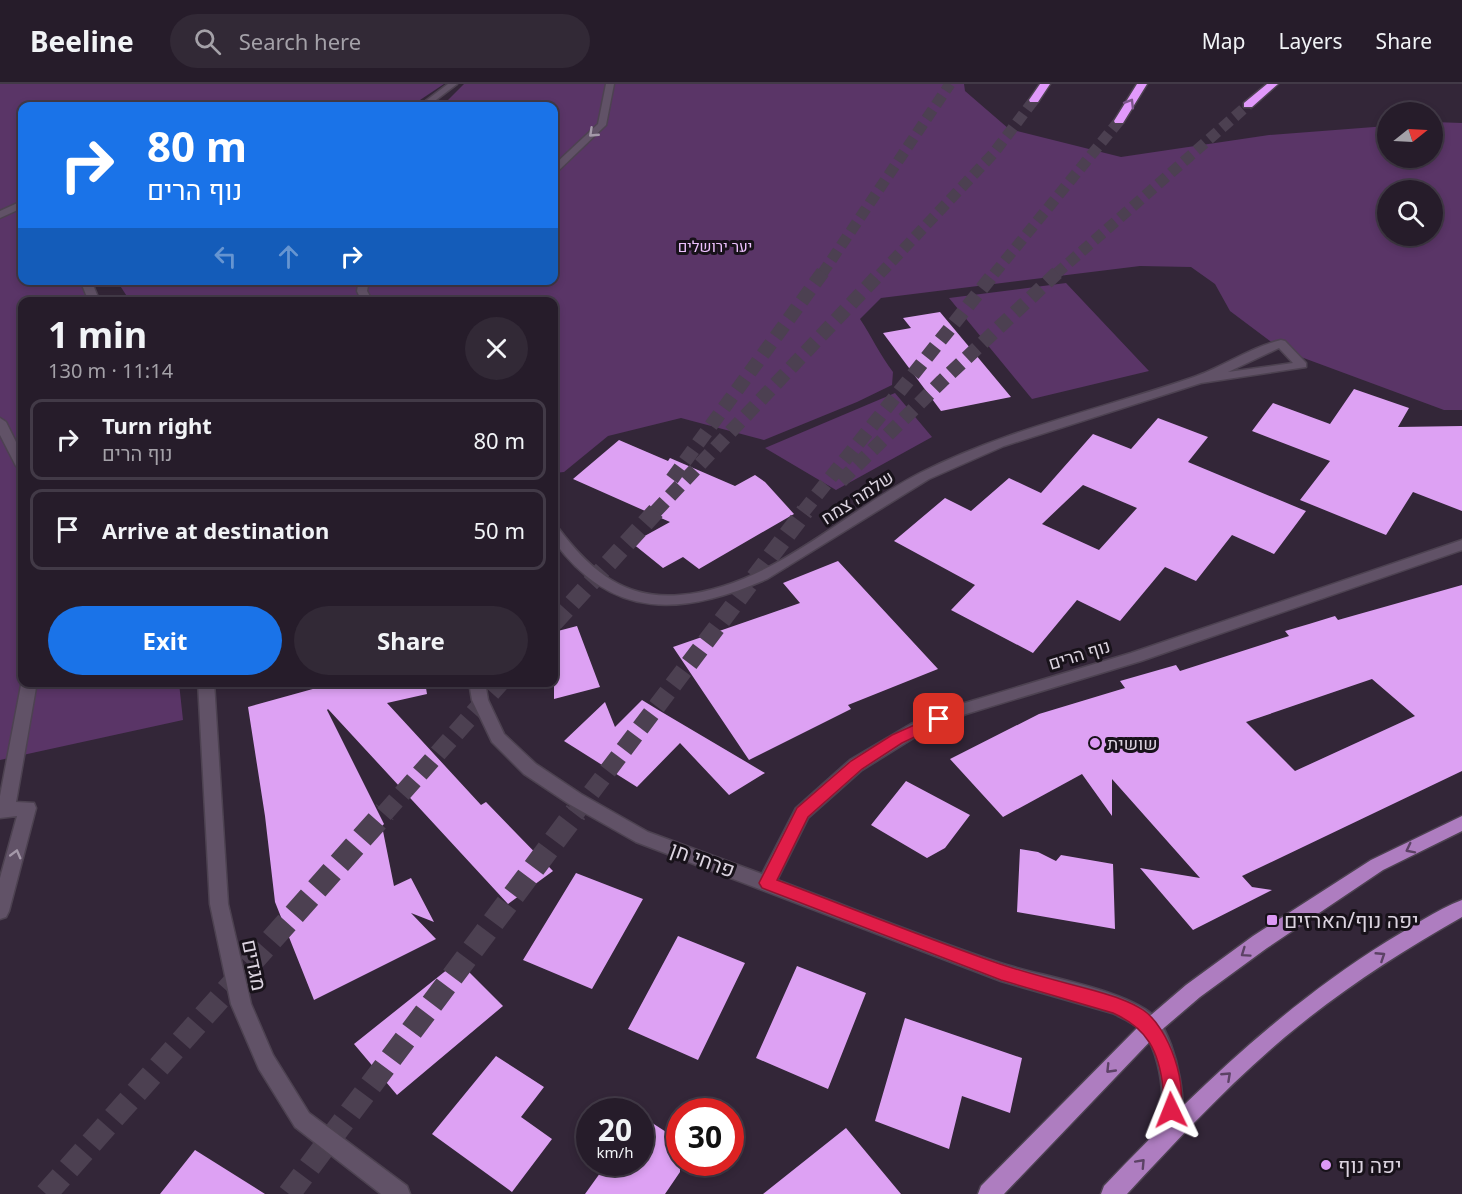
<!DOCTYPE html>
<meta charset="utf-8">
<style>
:root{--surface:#261c2a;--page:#322936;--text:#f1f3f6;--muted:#a4a1a8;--line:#423a47;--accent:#1a73e8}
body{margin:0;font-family:"Noto Sans",Heebo,sans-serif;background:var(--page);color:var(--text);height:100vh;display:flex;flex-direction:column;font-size:22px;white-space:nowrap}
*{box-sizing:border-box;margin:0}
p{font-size:20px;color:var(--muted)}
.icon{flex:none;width:33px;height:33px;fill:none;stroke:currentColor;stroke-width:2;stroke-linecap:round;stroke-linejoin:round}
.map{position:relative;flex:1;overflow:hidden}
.sheet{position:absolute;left:18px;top:213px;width:540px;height:390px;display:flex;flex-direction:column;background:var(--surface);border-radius:12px;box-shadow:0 3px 9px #0003,0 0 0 2px var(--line)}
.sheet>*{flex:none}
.hud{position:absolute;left:18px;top:18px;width:540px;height:183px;border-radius:12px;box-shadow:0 3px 9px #0003,0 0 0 2px var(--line);background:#1a73e8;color:#fff;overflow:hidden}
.needle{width:39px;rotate:72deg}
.fabs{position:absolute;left:1377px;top:18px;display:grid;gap:12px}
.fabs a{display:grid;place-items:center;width:66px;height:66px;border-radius:50%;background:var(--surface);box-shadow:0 3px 9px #0003,0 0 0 2px var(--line);font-size:30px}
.speed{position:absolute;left:576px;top:1014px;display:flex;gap:12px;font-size:30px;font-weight:700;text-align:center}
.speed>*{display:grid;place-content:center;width:78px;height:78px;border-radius:50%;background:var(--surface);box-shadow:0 3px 9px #0003,0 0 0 2px var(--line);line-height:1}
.speed small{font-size:15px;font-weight:400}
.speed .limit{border:9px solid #d22;background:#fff;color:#111}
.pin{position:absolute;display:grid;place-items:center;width:51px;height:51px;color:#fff;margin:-26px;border-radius:12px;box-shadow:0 3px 9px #0006}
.me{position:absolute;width:66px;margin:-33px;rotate:358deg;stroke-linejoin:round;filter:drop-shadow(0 0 4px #0008)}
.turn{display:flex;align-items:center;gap:21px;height:126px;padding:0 30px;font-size:27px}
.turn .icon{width:78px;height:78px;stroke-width:2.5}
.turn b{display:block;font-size:42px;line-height:51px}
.lanes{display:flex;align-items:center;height:57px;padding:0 30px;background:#0003;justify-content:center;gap:30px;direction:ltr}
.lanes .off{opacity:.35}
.round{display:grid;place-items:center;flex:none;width:63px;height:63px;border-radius:32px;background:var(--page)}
.headline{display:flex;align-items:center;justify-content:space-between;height:102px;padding:0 30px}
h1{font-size:36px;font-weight:700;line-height:45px}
.cta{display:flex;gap:12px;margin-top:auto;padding:12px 30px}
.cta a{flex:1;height:69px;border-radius:36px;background:var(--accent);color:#fff;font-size:24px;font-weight:700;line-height:69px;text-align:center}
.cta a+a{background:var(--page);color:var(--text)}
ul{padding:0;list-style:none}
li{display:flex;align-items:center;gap:18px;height:81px;margin:0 12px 9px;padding:0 18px;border:3px solid var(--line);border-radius:12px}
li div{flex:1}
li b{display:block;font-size:22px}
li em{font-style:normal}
header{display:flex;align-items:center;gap:36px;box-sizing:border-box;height:84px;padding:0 30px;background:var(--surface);border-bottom:2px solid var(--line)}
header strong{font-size:28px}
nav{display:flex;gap:33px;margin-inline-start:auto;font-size:21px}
.search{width:420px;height:54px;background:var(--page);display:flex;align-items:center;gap:15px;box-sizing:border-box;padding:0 21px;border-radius:33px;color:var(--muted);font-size:22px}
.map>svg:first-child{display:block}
.green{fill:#5a3567;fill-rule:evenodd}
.building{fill:#dda1f3;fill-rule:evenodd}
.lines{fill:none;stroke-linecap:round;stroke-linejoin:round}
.highway-tunnel-far3{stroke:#4c4051;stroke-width:11;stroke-dasharray:11 6;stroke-linecap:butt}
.highway-tunnel-far2{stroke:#4c4051;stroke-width:14;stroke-dasharray:14 8;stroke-linecap:butt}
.highway-tunnel-far1{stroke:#4c4051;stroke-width:18;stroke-dasharray:18 9;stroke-linecap:butt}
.highway-tunnel{stroke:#4c4051;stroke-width:23;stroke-dasharray:23 11;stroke-linecap:butt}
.minor-casing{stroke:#4d4251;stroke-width:3}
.major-casing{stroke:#4d4251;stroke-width:3}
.highway-casing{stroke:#4d4251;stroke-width:3}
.minor{fill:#615267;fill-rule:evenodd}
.major{fill:#ae7dc0;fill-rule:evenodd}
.highway{fill:#e199fb;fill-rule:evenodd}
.oneway{stroke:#7c568a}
.oneway2{stroke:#a499a9}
.oneway3{stroke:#5c4265}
.route{fill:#e11d48;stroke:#92132f;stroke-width:1.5}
.poi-dot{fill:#dc99f5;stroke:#18121a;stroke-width:2}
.labels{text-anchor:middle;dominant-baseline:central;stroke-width:6;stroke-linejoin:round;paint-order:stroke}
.far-park-label{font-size:15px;fill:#edc1fe;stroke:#18121a}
.street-label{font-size:18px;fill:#dbd3df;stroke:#18121a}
.poi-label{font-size:18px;fill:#dbd3df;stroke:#18121a;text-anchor:start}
.near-street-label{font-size:21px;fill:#dbd3df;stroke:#18121a}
.near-poi-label{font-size:21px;fill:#dbd3df;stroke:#18121a;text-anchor:start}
</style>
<header>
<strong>Beeline</strong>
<div class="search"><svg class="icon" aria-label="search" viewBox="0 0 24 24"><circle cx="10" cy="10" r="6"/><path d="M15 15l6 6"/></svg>Search here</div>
<nav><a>Map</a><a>Layers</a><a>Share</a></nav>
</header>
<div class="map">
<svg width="1462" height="1110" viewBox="0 0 1462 1110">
<rect width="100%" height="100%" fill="#332638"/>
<path class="green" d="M0,0h444l-33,22h-389v174l59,1 9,20 -68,1v380l157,1 4,37 -183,40z
M464,0h500l1,7 44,38 112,28 148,-22 118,-9 1,32h44l1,-36 29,1v287h-18l-162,-60 -52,-39 -15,-27 -24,-17 -51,-1 -259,32 -21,21c12,18 20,36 33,53l-1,13 -35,17 -93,38 -83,-22 -73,18 -44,36 -10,1v-171l-424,-1 -13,-20 437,-1v-174h-116l7,-3zM1388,106h44v46h-44z
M1066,199l83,88 -117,28 -83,-101z
M895,309l37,44 -96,53 -71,-42z"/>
<path class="building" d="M940,228l71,85 -70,14 -58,-78 28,-5 -8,-10z
M1354,305l55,19 -11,19 64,-1v85l-49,-19 -27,43 -86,-35 30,-39 -78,-30 21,-28 57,21z
M1158,334l50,19 -20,25 118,49 -32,43 -42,-19 -36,46 -31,-14 -45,54 -43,-21 -44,53 -82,-43 24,-25 -81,-44 51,-43 26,13 38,-33 32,15 52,-59 38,15zM1083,401l54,23 -38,42 -57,-26z
M619,356l49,21 2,-3 65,28 20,-11 10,7 29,32 -95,55 -16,-12 -20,11 -31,-25 38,-21 -97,-43z
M838,477l100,108 -90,36 3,4 -102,51 -76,-113 127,-44 -17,-20z
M1462,501v186l-220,105 10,11 20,3 -79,40 -53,-62 60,10 -88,-99v37l-30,-42 -79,43 -53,-58 89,-45 86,-26 -5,-7 56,-16 4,6 109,-35 -4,-5 24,-7 26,-8 3,4zM1372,595l43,37 -120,55 -49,-49z
M577,542l23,61 -46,12v-67z
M338,598h87l2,12 -40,9 94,102 5,-3 67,69 -45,33 -180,-195 -1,1 57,114 -2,2 12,60 17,-8 23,44 -23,-9 25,26 -122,61 -39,-98 -10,-86 -17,-109z
M642,616l18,11 105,62 -36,22 -49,-52 -43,44 -73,-46 41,-39 10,25z
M906,697l64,34 -25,33 -18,10 -56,-33z
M1020,765l18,3 18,9 5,-6 52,9 2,65 -98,-17z
M576,789l67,26 -51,90 -69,-29z
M678,852l67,27 -47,97 -70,-31z
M458,877l45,45 -106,89 -43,-51z
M797,882l69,27 -38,96 -72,-31z
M905,934l117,40 -12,55 -48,-17 -13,53 -74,-28z
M496,972l48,31 -23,30 31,22 -40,53 -80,-58z
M640,1031l40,26v31l-15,22h-80l23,-32h32z
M846,1044l55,66h-138z
M195,1066l70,44h-105z"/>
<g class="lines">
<path class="highway-tunnel-far3" d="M822,190l128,-190
M880,190l113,-120 41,-54
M994,190l125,-153
M1056,190l192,-169"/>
<path class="highway-tunnel-far2" d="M672,395l151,-207
M841,397l101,-100 116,-109
M655,428l226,-240
M803,428l192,-240"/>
<path class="highway-tunnel-far1" d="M554,539l102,-112
M384,730l117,-132
M575,730l230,-303"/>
<path class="highway-tunnel" d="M46,1110l339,-382
M289,1110l287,-382"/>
<defs>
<path id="minor" d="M448,0h9l-29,22h-9z
M606,0h8l-8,41 -49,47 -3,1v-8l44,-41z
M22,117v7l-22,10v-7z
M80,196h11l9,22h-11z
M359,196h10l-2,11 6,11h-11l-5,-11z
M1281,256l4,1 21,22v4l-105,16 -197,63 -75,33 -162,100c-84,37 -155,42 -213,-38v-14l5,2c31,41 65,71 121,66 91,-8 162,-82 240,-122 87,-44 182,-64 274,-96 29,-10 57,-30 87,-37zM1279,264l14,15 -65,9z
M0,334l6,4 16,32v16l-6,-4 -16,-31z
M1462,456v10l-321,111 -175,53 -43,18 -61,38 -54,48 -31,62c75,28 148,58 223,83 38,13 133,27 158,57 19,24 32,90 20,118l-7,3 -7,-3c-6,-12 -3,-28 -2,-42 0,-18 -6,-48 -18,-63 -8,-9 -21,-15 -32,-20l-111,-32 -365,-139 -67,-38 -45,-30 -32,-32 -20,-42 -3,-18h16l3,18 16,34 32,30 45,30 67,38 114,42 34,-66 54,-48 61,-36 44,-18 176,-53z
M22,596v2h15l-21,120 18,1 2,5 -27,103 -3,6 -6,2v-41l17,-62 -17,2v-22z
M198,598h16l14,222 23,100 22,51 36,58 98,73 3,8h-29l-86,-67 -36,-58 -28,-65 -21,-100z"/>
<path id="major" d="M1462,732v15l-79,39 -116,78 -67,49 -42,36 -154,161h-26l3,-8 163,-165 42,-36 67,-49 118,-76z
M1462,816v17c-62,35 -122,74 -177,120 -57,48 -108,103 -158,157h-26l3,-8c87,-91 175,-177 282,-244 24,-14 50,-32 76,-42z"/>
<path id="highway" d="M1040,0h10l-12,18h-8l-1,-2z
M1137,0h10l-24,39h-8l-1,-2z
M1267,0h11l-26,23h-8v-4z"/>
</defs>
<use href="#minor" class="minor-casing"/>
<use href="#major" class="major-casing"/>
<use href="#highway" class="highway-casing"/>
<use href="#minor" class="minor"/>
<use href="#major" class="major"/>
<use href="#highway" class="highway"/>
</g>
<defs><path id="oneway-chevron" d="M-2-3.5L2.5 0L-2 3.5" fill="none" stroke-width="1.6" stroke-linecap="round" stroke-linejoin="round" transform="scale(1.5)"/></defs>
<use class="oneway" href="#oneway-chevron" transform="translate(1130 19) rotate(-59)"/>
<g class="oneway2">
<use href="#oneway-chevron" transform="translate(593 49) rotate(137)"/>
<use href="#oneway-chevron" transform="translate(16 770) rotate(-75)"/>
</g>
<g class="oneway3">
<use href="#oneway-chevron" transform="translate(1410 765) rotate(153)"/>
<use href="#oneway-chevron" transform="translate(1245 869) rotate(145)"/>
<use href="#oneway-chevron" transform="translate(1381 872) rotate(-33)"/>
<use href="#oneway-chevron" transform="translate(1110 985) rotate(134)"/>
<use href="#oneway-chevron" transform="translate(1227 992) rotate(-43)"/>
<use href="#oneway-chevron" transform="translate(1141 1079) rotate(-47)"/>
</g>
<path class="route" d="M939,630l5,1 2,4 -2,4 -42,20 -40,26 -54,48 -31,63c74,28 148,58 223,84 30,10 61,18 92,26 17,5 36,10 51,20 26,17 47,78 35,107l-7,3 -6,-3c-4,-10 -1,-19 -2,-29 -4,-37 -16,-60 -50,-75l-112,-33 -239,-92 -3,-5 38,-75 54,-47 41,-26z"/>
<g class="poi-dot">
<circle cx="1095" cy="659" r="6"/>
<rect x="1266" y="830" width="12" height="12" rx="3"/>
<circle cx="1326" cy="1081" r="6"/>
</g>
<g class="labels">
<g class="far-park-label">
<text x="715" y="162">יער ירושלים</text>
</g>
<g class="street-label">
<text transform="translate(857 413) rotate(-33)">שלמה צמח</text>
<text transform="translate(1079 570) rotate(-17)">נוף הרים</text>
</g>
<g class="poi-label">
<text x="1107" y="659">שושית</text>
</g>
<g class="near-street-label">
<text transform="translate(703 775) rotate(20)">פרחי חן</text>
<text transform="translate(255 881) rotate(78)">מגדים</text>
</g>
<g class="near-poi-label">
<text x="1284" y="836">יפה נוף/הארזים</text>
<text x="1338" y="1081">יפה נוף</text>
</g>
</g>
</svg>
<div class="fabs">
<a><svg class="needle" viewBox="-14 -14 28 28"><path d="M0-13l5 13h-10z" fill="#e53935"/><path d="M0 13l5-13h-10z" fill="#a4a1a8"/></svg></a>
<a><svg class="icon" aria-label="search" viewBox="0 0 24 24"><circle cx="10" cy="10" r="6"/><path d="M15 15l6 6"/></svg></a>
</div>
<div class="speed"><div>20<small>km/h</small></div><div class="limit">30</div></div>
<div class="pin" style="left:939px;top:635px;background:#d93025"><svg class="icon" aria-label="arrive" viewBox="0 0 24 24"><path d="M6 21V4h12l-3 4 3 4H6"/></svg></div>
<svg class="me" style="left:1171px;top:1026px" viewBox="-20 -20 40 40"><path d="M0-17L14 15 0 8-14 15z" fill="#e11d48" stroke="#fff" stroke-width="4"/></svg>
<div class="hud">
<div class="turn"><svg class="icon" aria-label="right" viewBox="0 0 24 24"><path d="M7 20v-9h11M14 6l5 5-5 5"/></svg><div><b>80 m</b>נוף הרים</div></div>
<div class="lanes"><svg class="icon off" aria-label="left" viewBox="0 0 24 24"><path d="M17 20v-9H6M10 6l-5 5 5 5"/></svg><svg class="icon off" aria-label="ahead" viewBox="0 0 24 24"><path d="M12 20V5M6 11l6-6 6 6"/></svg><svg class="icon" aria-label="right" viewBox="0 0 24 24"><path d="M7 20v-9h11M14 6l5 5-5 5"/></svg></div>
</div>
<section class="sheet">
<div class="headline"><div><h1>1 min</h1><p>130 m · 11:14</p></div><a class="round"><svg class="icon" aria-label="close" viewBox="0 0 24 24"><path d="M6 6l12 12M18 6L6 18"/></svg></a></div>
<ul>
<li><svg class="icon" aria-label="right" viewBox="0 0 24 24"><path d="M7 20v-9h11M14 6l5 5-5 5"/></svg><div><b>Turn right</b><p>נוף הרים</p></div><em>80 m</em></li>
<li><svg class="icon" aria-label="arrive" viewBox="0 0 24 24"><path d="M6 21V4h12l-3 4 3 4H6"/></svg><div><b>Arrive at destination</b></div><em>50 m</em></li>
</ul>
<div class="cta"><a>Exit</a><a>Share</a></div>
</section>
</div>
